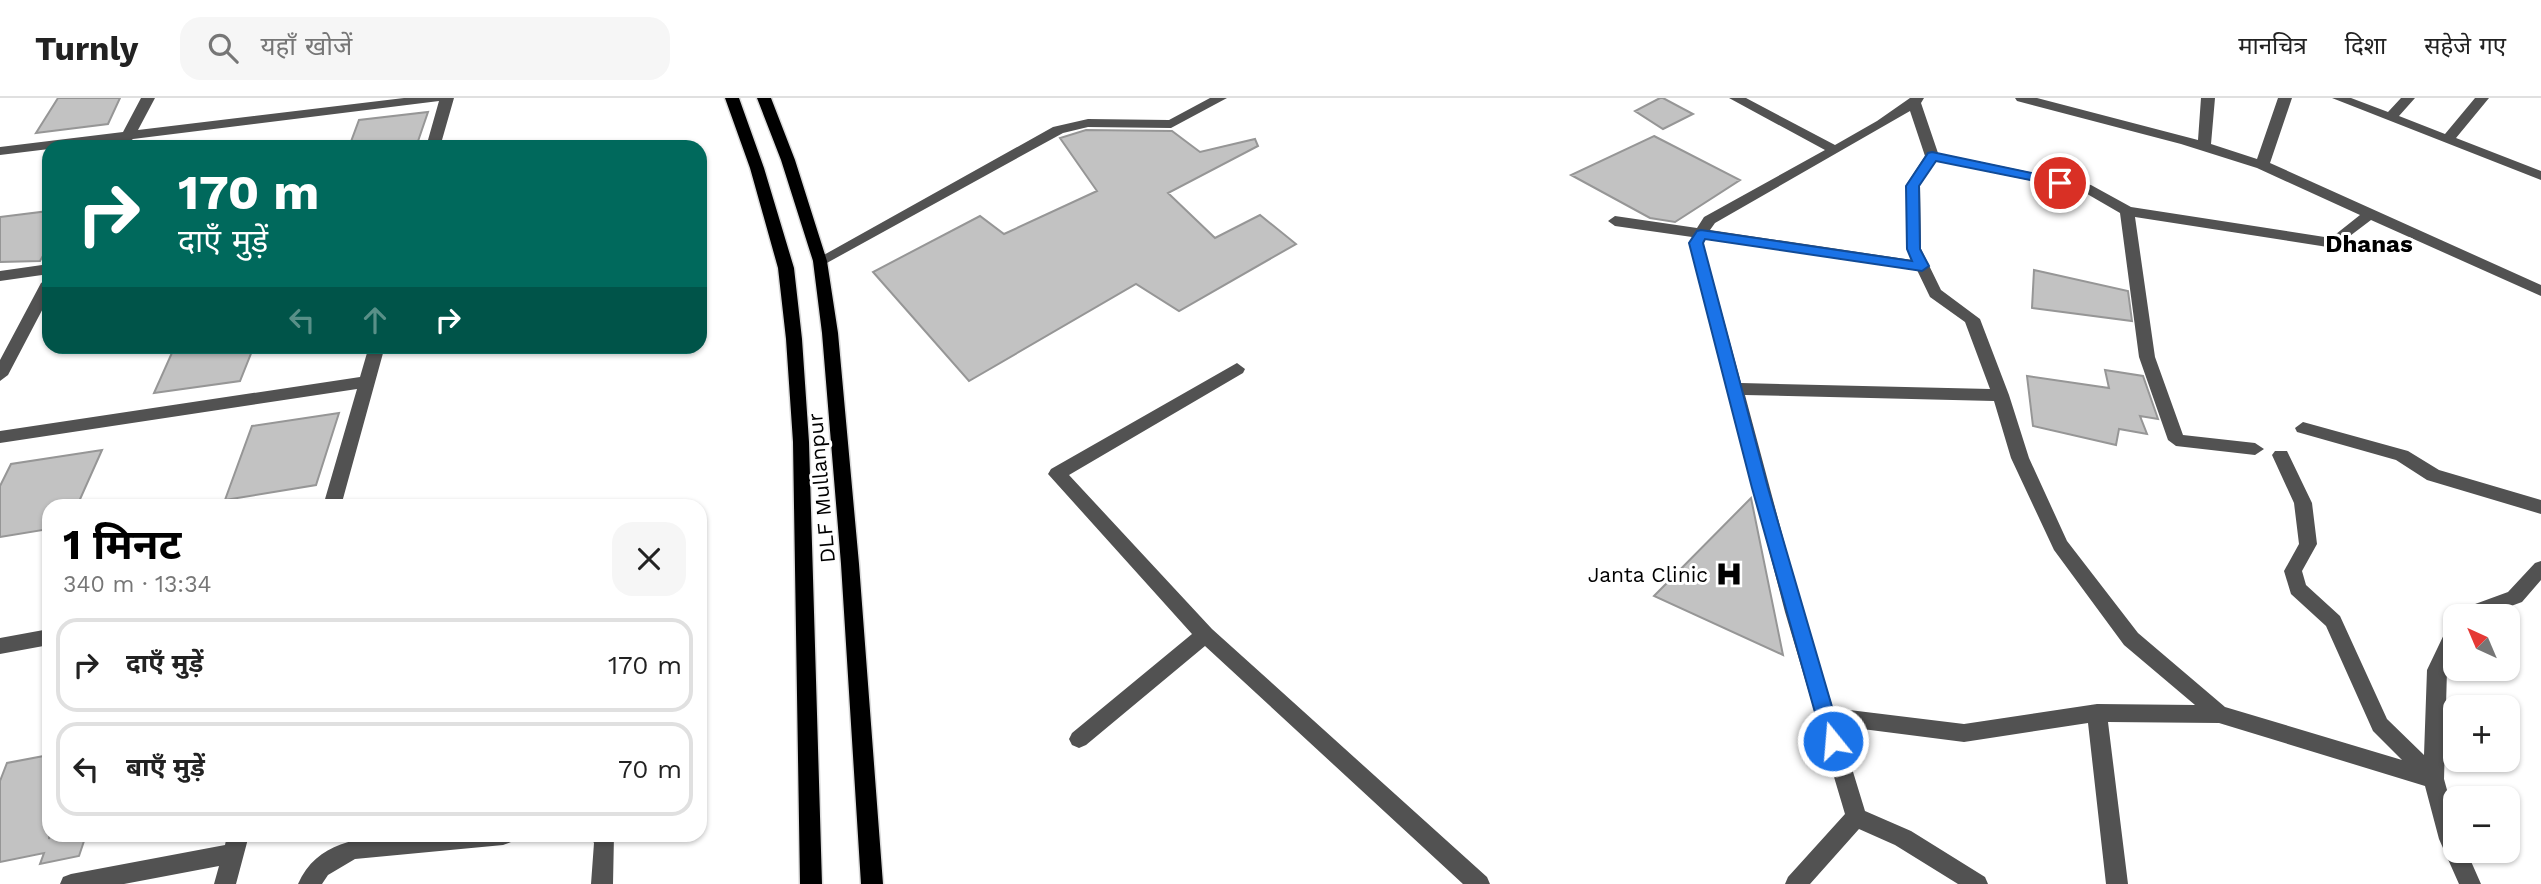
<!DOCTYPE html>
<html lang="hi">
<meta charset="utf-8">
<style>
:root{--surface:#fff;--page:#f6f6f6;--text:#222;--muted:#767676;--line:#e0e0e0;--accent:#000}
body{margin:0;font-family:"Work Sans","Noto Sans Devanagari",sans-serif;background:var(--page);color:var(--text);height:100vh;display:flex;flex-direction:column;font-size:26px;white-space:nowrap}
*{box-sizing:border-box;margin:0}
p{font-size:23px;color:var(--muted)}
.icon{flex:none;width:38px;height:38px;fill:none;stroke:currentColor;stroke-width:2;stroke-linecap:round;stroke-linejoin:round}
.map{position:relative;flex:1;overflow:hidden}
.details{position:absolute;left:42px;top:401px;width:665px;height:343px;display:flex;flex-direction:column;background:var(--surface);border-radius:21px;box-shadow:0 2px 5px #0004}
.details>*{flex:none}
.banner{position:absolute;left:42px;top:42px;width:665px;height:214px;border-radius:21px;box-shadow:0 2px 5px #0004;background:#00695c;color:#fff;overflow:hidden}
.needle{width:46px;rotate:316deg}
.tools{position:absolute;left:2443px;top:506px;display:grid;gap:14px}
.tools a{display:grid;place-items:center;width:77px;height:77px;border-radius:14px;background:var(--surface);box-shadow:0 2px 5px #0004;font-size:35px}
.pin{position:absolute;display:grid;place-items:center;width:60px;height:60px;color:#fff;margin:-30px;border:4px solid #fff;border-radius:50%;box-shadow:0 2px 7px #0007}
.me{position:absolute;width:77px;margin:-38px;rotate:343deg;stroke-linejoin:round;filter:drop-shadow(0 0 5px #0008)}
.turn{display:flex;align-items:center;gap:24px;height:147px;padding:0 21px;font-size:32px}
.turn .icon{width:91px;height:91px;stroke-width:2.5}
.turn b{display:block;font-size:49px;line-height:60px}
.lanes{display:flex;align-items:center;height:66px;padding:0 21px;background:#0003;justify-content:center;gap:35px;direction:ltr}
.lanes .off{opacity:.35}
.round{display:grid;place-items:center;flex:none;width:74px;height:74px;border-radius:21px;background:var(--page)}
.head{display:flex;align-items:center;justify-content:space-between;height:119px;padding:0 21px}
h1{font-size:42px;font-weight:700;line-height:52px;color:var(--accent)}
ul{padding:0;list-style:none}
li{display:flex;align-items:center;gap:21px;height:94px;margin:0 14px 10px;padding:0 7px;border:4px solid var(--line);border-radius:21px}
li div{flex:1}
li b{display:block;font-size:26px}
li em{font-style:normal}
header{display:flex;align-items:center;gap:42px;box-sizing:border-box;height:98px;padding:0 35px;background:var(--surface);border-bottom:2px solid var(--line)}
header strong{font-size:33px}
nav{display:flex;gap:38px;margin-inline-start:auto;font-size:24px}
.search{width:490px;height:63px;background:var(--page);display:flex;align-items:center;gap:18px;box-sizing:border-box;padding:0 24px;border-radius:21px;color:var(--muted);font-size:26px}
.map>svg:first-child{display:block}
.building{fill:#c2c2c2;stroke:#969696;stroke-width:2}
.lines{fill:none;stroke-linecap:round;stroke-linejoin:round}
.major-casing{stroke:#dbdbdb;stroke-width:3}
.minor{fill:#525252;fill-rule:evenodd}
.major{fill:#000;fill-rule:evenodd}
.route{fill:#1a73e8;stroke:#114b97;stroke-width:2}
.labels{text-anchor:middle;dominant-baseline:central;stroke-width:6;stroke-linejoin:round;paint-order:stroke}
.street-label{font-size:21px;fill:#000;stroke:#fff}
.poi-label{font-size:21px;fill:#000;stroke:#fff;text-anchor:end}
.quarter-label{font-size:24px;font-weight:bold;fill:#000;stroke:#fff}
</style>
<header>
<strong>Turnly</strong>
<div class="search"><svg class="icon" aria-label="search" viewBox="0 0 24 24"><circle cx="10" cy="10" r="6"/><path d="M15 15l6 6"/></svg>यहाँ खोजें</div>
<nav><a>मानचित्र</a><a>दिशा</a><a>सहेजे गए</a></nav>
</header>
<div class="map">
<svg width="2541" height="786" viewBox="0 0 2541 786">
<rect width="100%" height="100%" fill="#fff"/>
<path class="building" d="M58,0h62l-12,26 -72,9z
M1660,0h3l30,16 -30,15 -28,-18z
M428,14l-12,35h-67l10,-27z
M1086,32l86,1 28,21 55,-13 3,7 -90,47 47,45 45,-23 36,29 -117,67 -43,-27 -167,97 -96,-109 107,-56 24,18 93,-43 -37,-53z
M1654,38l86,44 -65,42 -25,-4 -79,-43z
M49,113v34l-9,16 -40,1v-45z
M2034,172l94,21 4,30 -100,-13z
M175,248h79l-14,35 -86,12z
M2105,272l38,6 15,43 -18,-3 7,18 -28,-5 -3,16 -83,-19 -6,-50 82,12z
M339,315l-23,72 -91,15 27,-74z
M102,352l-25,56h-28v23l-49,8v-51l11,-22z
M1751,400l32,157 -129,-59z
M49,657v84l1,-4h36l-7,21 -39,8 4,-11 -44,9v-81l7,-18z"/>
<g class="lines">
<defs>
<path id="major" d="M725,0h14l25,70 30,100 8,71 7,103 13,442h-22l-7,-442 -7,-103 -8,-71 -28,-100z
M757,0h14l24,62 32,101 11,72 21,231 24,320h-22l-20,-320 -19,-231 -9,-72 -32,-101z"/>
</defs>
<use href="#major" class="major-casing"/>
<path class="minor" d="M141,0h14l-17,32 266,-32h50l-14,49h-14l13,-46 -306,38 -8,6 -7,-4 -69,6v2l-49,6v-8l123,-15z
M1210,0h17l-56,30 -83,-1 -25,6 -238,131h-10l-2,-3 240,-134 35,-8 81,1z
M1729,0h17l89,47 42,-24 33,-23h14l-3,5 17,50 153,32 40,22 200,31 29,-23 -103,-47 -76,-24 -164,-43 -2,-3h22l161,42 3,-42h14l-4,46 46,15 21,-61h14l-22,65 271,122v11l-170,-76 -37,28 -199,-31 20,140 28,78 72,8 9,6 -9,6 -79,-9 -8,-6 -29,-83 -19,-144 -38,-22 -146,-30 -16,24 1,64 20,41 39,29 29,76 20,63 38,83 71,92 87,74 177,53 -29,-29 -47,-105 -35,-32 -7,-23 15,-27 -5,-41 -22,-48 3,-4h12l25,52 5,41 -15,27 4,14 34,31 47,103 37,36 3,-85 21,-44 7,-2v28l-8,18 -3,109 11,40v31h11l15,34h-22l-20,-45 -14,-53 -206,-63 -111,-1 20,162h-22l-18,-161 -124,19 -125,-16 26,85 46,20 74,46 3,7h-30l-63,-39 -36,-16 -49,55h-25l3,-7 57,-63 -60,-202 -96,-369 3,-6 -77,-11 -7,-5 7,-5 82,12 7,-11 121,-67zM1910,13l15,45 -19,29 1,64 5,11 -202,-30 5,-7zM1706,141l211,31 13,27 35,25 25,67 -249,-6 -38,-140zM1745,297l249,6 17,57 43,92 70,95 71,60 -98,-1 -133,20 -131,-16 -30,-96z
M2332,0h19l37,14 13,-14h14l-16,18 46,18 30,-36h14l-33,40 85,33v9z
M49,166v10l-49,7v-10z
M49,180v19l-41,78 -8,6v-21l41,-77z
M369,248h16l-44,160h-18l34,-117 -357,54v-12l360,-54z
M1237,265l8,6 -2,4 -174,102 143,154 275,248 3,7h-27l-258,-238 -119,99 -7,3 -7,-3 -3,-6 3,-6 120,-99 -144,-160 3,-5z
M2303,324l105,29 31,19 102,30v14l-114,-34 -31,-20 -99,-28 -2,-4z
M2541,463v19l-19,22 -38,14h-29v3l-1,-3 2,-5 52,-19 27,-29z
M49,531v16l-49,9v-16z
M227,737h22l-13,49h-22l5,-18 -95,18h-64l3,-7 8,-3 154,-29z
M399,737h115l-3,7 -8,3 -148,14 -27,16 -6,9h-24c19,-43 61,-46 101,-49z
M589,737h25l-1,49h-22l3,-41z"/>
<use href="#major" class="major"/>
</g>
<path class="route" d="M1932,54l128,27 7,4 -7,3 -124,-25 -17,25 1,63 9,17 -7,5 -217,-32 -2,4 65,245 74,253 -3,6 -6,3 -7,-3 -3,-6 -71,-253 -63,-245 8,-12 4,-1 211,31 -5,-12 -1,-63 22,-33z"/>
<defs>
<symbol id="hospital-bare" viewBox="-9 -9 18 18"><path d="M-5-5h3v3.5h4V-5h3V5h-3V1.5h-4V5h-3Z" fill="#000" stroke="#fff" stroke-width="2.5" paint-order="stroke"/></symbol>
</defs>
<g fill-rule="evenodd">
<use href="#hospital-bare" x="1710" y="457" width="38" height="38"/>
</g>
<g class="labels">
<g class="street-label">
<text transform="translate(821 390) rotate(-95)">DLF Mullanpur</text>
</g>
<g class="poi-label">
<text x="1708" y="476">Janta Clinic</text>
</g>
<g class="quarter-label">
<text x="2369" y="146">Dhanas</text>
</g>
</g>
</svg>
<div class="tools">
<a><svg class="needle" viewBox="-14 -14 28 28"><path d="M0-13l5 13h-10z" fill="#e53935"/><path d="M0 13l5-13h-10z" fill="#767676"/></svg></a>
<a>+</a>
<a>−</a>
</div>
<div class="pin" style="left:2060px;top:85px;background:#d93025"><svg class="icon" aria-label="arrive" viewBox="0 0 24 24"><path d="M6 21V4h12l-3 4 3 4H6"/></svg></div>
<svg class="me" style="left:1833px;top:643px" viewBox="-20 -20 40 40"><circle r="17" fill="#1a73e8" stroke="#fff" stroke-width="3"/><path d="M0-11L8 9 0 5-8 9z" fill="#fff"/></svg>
<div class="banner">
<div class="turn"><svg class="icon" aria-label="right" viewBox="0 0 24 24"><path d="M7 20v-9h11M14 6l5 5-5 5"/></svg><div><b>170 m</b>दाएँ मुड़ें</div></div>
<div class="lanes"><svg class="icon off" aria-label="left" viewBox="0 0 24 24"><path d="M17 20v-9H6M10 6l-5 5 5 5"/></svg><svg class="icon off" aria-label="ahead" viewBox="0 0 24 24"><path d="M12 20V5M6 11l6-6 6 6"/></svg><svg class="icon" aria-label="right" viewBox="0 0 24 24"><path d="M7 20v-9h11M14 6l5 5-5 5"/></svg></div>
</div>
<section class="details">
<div class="head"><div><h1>1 मिनट</h1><p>340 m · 13:34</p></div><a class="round"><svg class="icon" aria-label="close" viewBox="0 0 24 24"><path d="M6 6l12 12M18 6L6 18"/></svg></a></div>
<ul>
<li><svg class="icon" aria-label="right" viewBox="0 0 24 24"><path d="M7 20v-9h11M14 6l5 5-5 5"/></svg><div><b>दाएँ मुड़ें</b></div><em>170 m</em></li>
<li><svg class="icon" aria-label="left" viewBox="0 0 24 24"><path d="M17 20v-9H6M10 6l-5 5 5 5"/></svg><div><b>बाएँ मुड़ें</b></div><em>70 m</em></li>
</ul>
</section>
</div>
